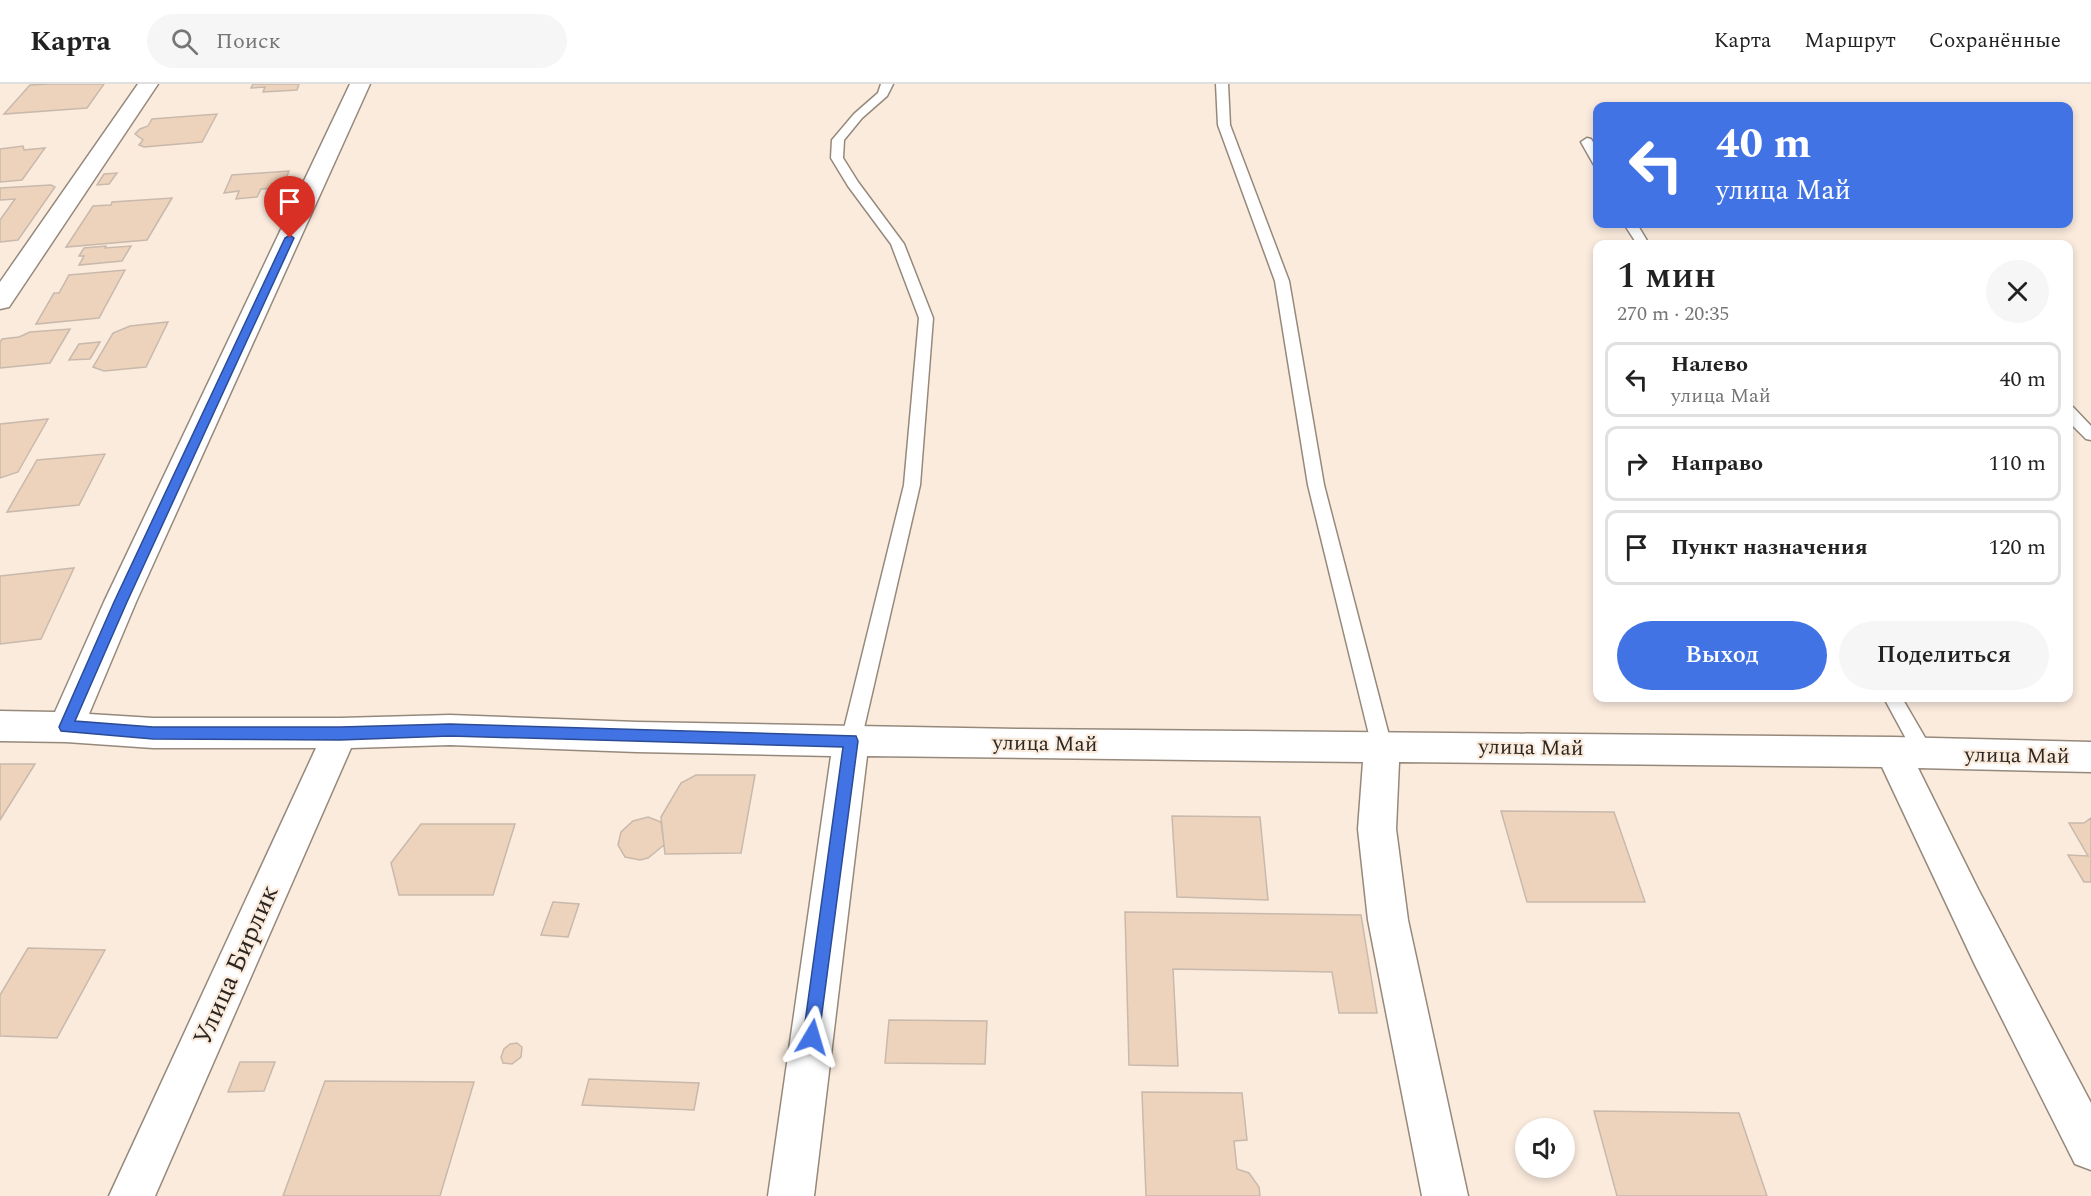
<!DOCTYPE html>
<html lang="ru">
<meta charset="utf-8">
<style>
:root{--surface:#fff;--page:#f6f6f6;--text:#222;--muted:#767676;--line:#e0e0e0;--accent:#4273e4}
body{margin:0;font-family:Spectral,serif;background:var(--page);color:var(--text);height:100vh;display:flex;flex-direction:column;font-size:22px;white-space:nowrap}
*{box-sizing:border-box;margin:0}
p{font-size:20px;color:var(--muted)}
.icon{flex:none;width:33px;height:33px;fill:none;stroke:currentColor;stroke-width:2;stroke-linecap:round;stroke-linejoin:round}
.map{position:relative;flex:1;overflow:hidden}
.drawer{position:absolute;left:1593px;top:156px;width:480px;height:462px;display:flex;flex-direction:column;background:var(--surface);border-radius:12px;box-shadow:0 3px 9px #0003}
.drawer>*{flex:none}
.banner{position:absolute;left:1593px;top:18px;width:480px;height:126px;border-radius:12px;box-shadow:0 3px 9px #0003;background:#4273e4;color:#fff;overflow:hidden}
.controls{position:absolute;left:1515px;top:1034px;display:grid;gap:12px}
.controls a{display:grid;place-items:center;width:60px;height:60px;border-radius:50%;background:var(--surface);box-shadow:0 3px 9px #0003;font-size:30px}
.pin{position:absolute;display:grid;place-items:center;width:51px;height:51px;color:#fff;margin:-62px -26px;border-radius:50% 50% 50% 0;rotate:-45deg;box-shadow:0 0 6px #0007}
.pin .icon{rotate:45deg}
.me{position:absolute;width:66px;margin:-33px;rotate:7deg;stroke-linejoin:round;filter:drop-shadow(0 0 4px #0008)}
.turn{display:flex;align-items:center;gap:21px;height:126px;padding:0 24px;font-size:27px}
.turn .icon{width:78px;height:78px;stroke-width:2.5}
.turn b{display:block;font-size:42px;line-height:51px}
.round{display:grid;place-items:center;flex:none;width:63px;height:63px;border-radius:32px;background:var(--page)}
.overview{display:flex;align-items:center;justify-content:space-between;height:102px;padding:0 24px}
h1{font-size:36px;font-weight:600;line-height:45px}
.cta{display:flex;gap:12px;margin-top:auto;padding:12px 24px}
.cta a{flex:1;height:69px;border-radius:36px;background:var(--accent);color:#fff;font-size:24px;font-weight:600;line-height:69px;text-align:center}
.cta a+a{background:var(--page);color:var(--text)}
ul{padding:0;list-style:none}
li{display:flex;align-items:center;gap:18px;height:75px;margin:0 12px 9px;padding:0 12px;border:3px solid var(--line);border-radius:12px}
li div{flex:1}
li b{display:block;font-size:22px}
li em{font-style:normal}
header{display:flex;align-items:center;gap:36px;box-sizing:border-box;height:84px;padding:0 30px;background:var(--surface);border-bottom:2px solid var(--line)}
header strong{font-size:28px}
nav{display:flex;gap:33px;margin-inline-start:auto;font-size:21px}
.search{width:420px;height:54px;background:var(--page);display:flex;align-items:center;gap:15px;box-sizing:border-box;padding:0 21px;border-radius:33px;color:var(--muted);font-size:22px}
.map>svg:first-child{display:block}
.building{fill:#edd3bc;stroke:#c8b9ac;stroke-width:1.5}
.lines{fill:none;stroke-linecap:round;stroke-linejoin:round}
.service-casing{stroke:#96897c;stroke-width:3}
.minor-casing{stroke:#96897c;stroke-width:3}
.service{fill:#fff;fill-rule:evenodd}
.minor{fill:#fff;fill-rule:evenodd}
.route{fill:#4273e4;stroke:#2b4b94;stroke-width:1.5}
.labels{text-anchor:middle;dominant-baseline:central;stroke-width:4.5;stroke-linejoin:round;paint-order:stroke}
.street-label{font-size:21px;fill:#2a2520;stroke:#faebdd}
.near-street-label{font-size:26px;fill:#2a2520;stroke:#faebdd}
</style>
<header>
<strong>Карта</strong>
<div class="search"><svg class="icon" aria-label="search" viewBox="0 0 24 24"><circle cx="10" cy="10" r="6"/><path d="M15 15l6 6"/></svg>Поиск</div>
<nav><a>Карта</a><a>Маршрут</a><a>Сохранённые</a></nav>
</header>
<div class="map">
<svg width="2091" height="1112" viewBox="0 0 2091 1112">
<rect width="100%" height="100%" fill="#faebdd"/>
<path class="building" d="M49,0h55l-17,24 -83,6 26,-29z
M253,0h46l-2,6 -34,2 2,-5 -14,1z
M217,30l-15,28 -58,5 -5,-2 4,-5 -8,-6 5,-5 8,-3 4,-7z
M23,62l1,4 21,-2 -23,32 -22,2v-33z
M289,87l-7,17 -21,1 -4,8 -21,2 3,-8 -15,2 8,-18z
M117,89l-8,11 -12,1 7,-11z
M51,101l4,2 -37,53 -18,2v-22l15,-21 -15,1v-12z
M172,114l-25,42 -81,7 27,-41 18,-1 1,-3z
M106,162l-1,2 26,-2 -9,15 -43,4 5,-9h-5l5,-8z
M125,186l-26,48 -63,6 18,-31h5l10,-18z
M168,238l-22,45 -42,4 -11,-4 20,-34 17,-7z
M70,245l-20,34 -50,5v-26l2,-3 17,-2 11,-5z
M100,258l-10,17 -21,1 10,-16z
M48,335l-30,53 -18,6v-54z
M105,370l-26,51 -72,7 30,-52z
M74,484l-33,71 -41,5v-68z
M0,680h35l-35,56z
M696,691h59l-14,78 -76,1 -4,-37 20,-34z
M1501,727l113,1 31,90h-118z
M1172,732l88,1 8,83 -91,-3z
M648,733l13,5 3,23 -16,13 -8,2 -15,-3 -7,-12 3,-13 12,-11z
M2091,734v64h-7l-16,-27 20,1 -19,-33h15z
M421,740h94l-22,71h-94l-8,-32z
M553,818l26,2 -11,33 -27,-2z
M1125,828l236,3 16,98h-38l-7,-41 -159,-3 5,97 -49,-1z
M28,864l77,2 -48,88 -57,-2v-41z
M889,936l98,1 -2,43 -100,-1z
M517,959l5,4 -1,10 -9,7 -9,-1 -2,-6 3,-8 6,-5z
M240,978h35l-11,29 -36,1z
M589,995l110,4 -5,27 -112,-5z
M325,997l149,1 -34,114h-157z
M1142,1008l100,1 5,47 -13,1 3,28 12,4 10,14 1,9h-114z
M1594,1027l145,2 28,83h-150z"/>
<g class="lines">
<defs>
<path id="service" d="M881,0h12l-6,12 -25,22 -18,22 -1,18 15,24 46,62 29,74 -13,167 -59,256 -3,6 -7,2 -7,-2 -3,-6 63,-256 15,-167 -28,-74 -43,-58 -17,-28 1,-18 22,-26 24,-21z
M1216,0h12l2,41 59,156 35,204 68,262 -3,6 -7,2 -7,-2 -3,-6 -64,-262 -33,-204 -57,-156z
M1587,54l4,1 7,11v16l-4,-1 -13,-23z
M1624,140h13l12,20h-12z
M2068,322l5,1 18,19v14l-5,-1 -18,-18z
M1884,614h18l32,55 -3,6 -7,2 -7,-2z"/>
<path id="minor" d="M138,0h20l-149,223 -9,2v-27z
M350,0h20l-234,518 -47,112 64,4h187l110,-3 187,7 385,7 871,8 198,5v30l-173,-4 60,121 113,214v67l-16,-6 -100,-199 -93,-198 -483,-5 -3,67 12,91 60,276h-46l-54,-276 -10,-91 5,-67 -496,-6 -53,440h-46l63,-440 -194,-4 -187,-7 -99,3 -196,448h-46l207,-448h-163l-87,-6 -66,-1v-30l55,1 49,-110z"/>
</defs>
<use href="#service" class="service-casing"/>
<use href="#minor" class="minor-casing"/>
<use href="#service" class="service"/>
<use href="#minor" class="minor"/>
</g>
<path class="route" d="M290,151l4,3 -167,364 -52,119 78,6h187l110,-3 406,12 2,5 -40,302 -6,2 -6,-2 -3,-6 40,-290 -393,-11 -110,4 -187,-1 -92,-8 -2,-4 55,-125 171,-364z"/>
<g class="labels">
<g class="street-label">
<text transform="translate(1045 660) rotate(1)">улица Май</text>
<text transform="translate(1531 664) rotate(1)">улица Май</text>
<text transform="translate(2017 672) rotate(1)">улица Май</text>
</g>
<g class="near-street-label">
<text transform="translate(236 881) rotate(-66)">Улица Бирлик</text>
</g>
</g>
</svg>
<div class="controls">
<a><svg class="icon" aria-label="sound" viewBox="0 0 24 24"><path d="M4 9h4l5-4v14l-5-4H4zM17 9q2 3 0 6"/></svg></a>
</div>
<div class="pin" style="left:290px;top:154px;background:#d93025"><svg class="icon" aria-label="arrive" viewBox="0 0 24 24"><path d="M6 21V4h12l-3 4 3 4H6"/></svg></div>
<svg class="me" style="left:812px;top:953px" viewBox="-20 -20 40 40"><path d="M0-17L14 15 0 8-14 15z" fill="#4273e4" stroke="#fff" stroke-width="4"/></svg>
<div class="banner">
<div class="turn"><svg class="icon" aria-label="left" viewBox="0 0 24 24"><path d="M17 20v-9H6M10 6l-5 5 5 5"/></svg><div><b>40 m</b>улица Май</div></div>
</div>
<section class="drawer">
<div class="overview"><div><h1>1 мин</h1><p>270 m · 20:35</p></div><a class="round"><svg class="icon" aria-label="close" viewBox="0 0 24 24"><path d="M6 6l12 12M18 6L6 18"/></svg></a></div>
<ul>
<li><svg class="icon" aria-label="left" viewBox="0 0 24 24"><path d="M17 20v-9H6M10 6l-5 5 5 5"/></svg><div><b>Налево</b><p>улица Май</p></div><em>40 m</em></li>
<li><svg class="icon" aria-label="right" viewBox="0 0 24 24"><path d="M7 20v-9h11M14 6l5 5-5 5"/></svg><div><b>Направо</b></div><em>110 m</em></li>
<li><svg class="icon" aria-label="arrive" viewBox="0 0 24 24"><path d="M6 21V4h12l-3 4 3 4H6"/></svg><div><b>Пункт назначения</b></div><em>120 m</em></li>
</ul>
<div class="cta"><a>Выход</a><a>Поделиться</a></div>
</section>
</div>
